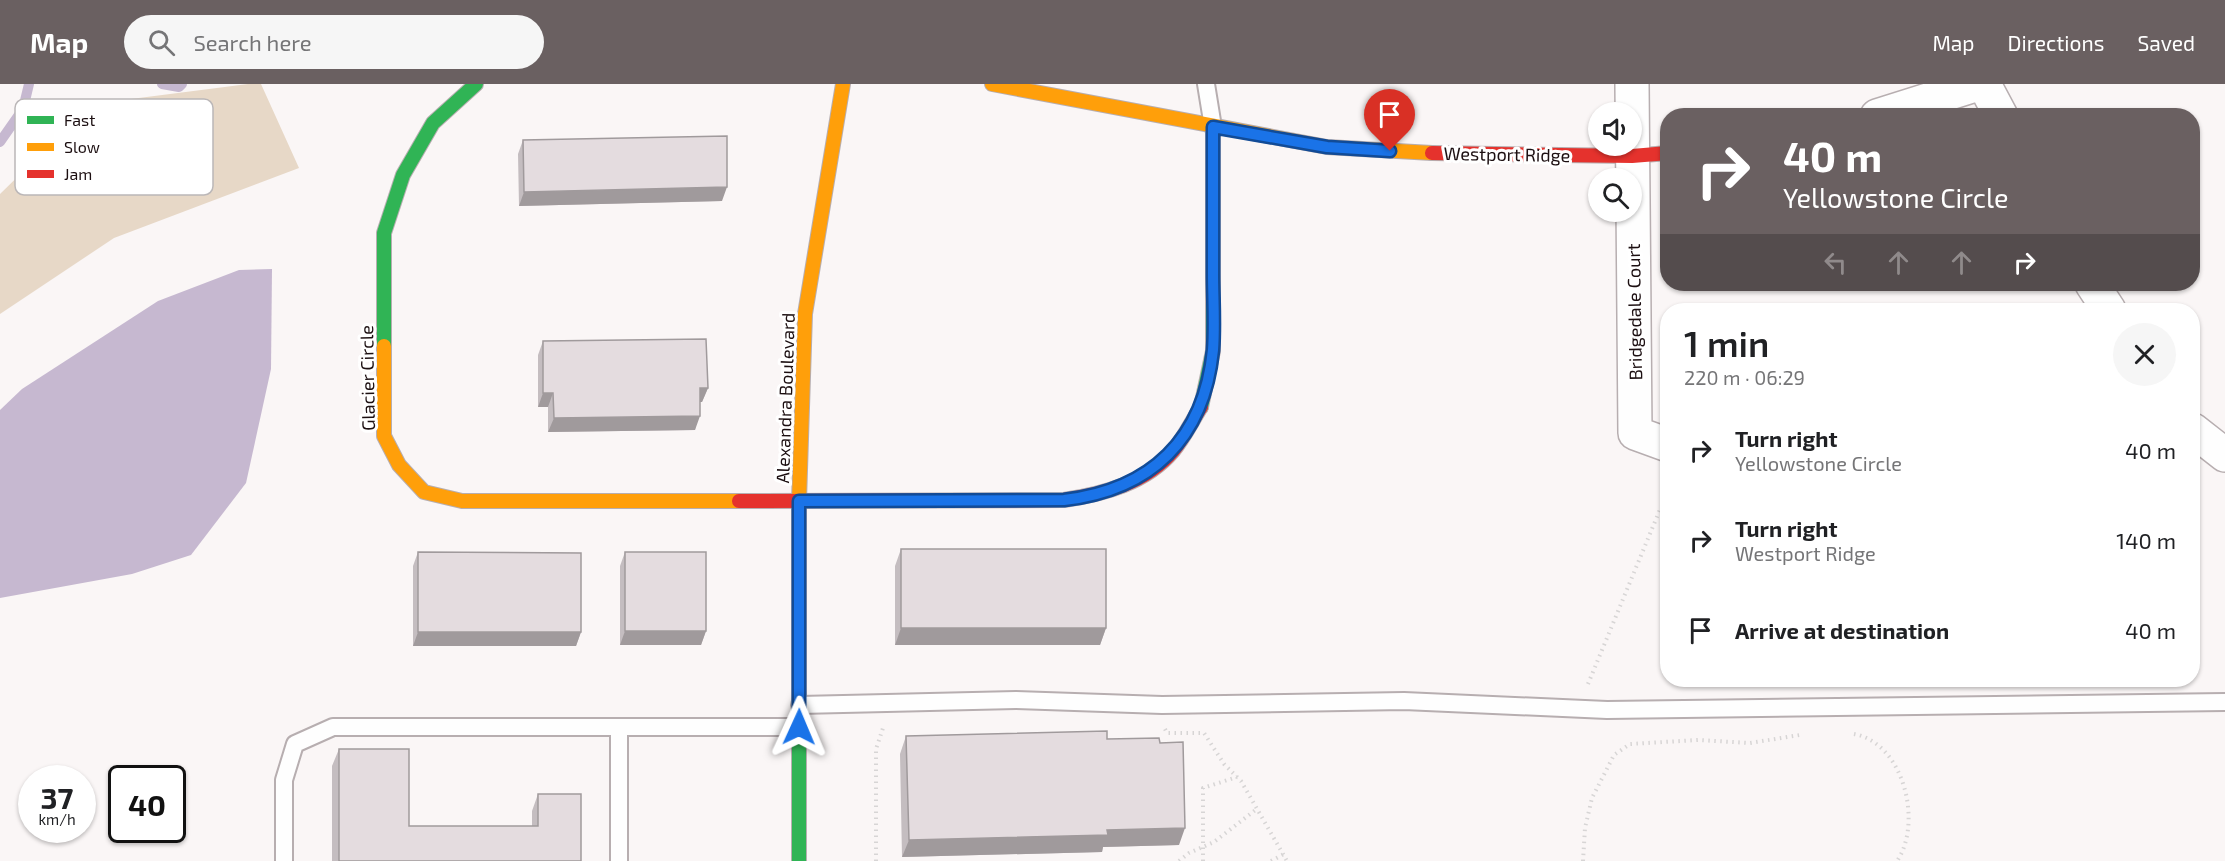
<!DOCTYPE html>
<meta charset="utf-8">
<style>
:root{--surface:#fff;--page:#f6f6f6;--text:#202124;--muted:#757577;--accent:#6a6061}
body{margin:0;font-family:"Exo 2",sans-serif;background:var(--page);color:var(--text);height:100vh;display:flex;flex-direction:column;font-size:22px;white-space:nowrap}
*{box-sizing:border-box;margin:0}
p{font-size:20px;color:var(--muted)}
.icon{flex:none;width:33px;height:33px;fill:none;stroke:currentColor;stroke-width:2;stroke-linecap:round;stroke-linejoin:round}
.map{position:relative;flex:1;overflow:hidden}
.details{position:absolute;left:1660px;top:219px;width:540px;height:384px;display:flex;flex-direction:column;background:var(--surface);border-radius:24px;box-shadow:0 2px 4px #0004}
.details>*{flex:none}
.hud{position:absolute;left:1660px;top:24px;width:540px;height:183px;border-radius:24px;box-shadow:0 2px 4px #0004;background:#6a6061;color:#fff;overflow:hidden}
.controls{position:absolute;left:1588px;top:18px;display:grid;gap:12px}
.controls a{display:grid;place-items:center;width:54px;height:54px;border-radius:50%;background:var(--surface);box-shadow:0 2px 4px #0004;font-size:30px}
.speed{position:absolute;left:18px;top:681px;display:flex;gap:12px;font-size:30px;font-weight:700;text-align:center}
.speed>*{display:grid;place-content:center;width:78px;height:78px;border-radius:50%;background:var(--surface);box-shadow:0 2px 4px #0004;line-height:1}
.speed small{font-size:15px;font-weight:400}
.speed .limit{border:3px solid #111;border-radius:9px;background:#fff;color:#111}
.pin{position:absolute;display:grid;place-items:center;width:51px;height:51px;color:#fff;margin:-62px -26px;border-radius:50% 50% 50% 0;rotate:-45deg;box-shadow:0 0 6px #0007}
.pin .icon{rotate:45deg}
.me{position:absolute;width:66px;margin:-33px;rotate:1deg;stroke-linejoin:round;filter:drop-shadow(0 0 4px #0008)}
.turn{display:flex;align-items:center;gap:21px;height:126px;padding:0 24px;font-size:27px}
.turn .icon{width:78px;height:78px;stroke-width:2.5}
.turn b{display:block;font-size:42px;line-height:51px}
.lanes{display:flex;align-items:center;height:57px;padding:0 24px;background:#0003;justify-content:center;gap:30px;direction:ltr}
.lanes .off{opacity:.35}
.round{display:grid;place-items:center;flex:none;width:63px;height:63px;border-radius:32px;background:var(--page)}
.headline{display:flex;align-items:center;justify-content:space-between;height:102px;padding:0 24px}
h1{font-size:36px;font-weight:600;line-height:45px}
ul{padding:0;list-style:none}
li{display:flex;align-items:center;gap:18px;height:90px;padding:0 24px}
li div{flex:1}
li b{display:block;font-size:22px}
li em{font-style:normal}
header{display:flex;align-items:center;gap:36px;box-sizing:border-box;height:84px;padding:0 30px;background:var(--accent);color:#fff}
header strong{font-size:28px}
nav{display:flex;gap:33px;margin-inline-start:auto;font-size:21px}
.search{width:420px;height:54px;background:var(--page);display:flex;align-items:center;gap:15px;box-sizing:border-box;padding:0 21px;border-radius:33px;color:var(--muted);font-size:22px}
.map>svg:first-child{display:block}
.green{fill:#e7d8c7}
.water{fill:#c6b8d0}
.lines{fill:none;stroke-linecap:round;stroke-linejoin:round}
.stream{stroke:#c6b8d0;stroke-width:10}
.lane-casing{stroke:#b7aeb0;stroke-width:20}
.street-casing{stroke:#b7aeb0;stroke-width:36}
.fast-casing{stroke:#b7aeb0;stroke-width:16}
.slow-casing{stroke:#b7aeb0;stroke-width:16}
.jam-casing{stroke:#b7aeb0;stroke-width:16}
.path{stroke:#d7d5d5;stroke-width:4;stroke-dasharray:1.5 4.5;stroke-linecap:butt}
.lane{stroke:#fefefe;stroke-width:16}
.street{stroke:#fefefe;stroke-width:33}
.fast{stroke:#30b455;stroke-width:14}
.slow{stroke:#ff9f0a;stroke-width:14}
.jam{stroke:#e5322d;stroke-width:14}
.wall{fill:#c4bdc0}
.shaded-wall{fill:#a09a9c}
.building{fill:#e4dcdf;stroke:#a09a9c;stroke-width:1.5}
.route-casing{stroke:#114b97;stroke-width:15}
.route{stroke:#1a73e8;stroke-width:10}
.labels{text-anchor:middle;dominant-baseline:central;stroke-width:6;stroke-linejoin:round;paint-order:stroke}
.street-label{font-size:18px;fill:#1c0f11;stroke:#fff}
.key{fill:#fff;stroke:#bbb7b8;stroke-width:1.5}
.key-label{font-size:16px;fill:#1c0f11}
</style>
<header>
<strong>Map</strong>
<div class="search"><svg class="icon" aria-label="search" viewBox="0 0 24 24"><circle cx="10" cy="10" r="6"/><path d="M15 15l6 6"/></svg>Search here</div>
<nav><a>Map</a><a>Directions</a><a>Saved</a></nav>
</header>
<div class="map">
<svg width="2225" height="777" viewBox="0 0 2225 777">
<rect width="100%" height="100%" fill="#faf6f6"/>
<path class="green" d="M248,0h13l38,84 -185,70 -114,76v-120l92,-90z"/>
<path class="water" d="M272,185l-1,100 -25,114 -55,72 -59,19 -132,24v-188l22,-21 136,-88 81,-31z"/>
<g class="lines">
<path class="stream" d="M162,0l17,3 3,-3
M0,58l23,-33 6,-25"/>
<defs>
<path id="lane" d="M1206,0l7,43
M800,621l216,-5 146,5 242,-4 203,9 618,-8
M619,644v133
M284,777v-81l11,-36 38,-17h466"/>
<path id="street" d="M1632,0l3,349 33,12
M1984,0l17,32
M1877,32l101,-32
M2092,200l17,26
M2193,346l32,25"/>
<path id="fast" d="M384,262v-113l19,-58 30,-52 43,-39
M1201,323l12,-56v-224
M799,549v228"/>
<path id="slow" d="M992,0l335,63 105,6
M384,262v90l15,29 25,27 38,9h277
M799,549v-132l6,-187 38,-230"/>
<path id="jam" d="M1432,69l200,3 36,-3
M739,417l325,-1c40,-6 82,-17 109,-49 11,-13 19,-30 28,-44"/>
</defs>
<use href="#lane" class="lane-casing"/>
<use href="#street" class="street-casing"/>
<use href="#fast" class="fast-casing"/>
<use href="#slow" class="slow-casing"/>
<use href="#jam" class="jam-casing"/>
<path class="path" d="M1588,600l73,-177
M1165,645l2,4h37l20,31 17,17 46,80
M1854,650c50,9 69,89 43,127
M876,777v-112l7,-21
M1179,777l10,-8 25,-11 44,-34
M1203,777v-73l34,-11
M1271,777l13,-7
M1583,777l2,-33 7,-30 22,-43 16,-11 68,-4 52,3 50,-8"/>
<use href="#lane" class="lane"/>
<use href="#street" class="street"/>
<use href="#fast" class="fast"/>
<use href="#slow" class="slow"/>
<use href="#jam" class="jam"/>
</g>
<path class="wall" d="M523,56l199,61 -203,5 -1,-52z
M543,257l165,47 -6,14h-2l-5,28 -147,2v-25h-10v-52z
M901,465l205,79 -6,17h-205v-79z
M418,468l163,80 -5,14h-163v-80z
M625,468l81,79 -5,14h-81v-79z
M906,652l273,109 -76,2 -1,5 -200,5 -2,-103z
M339,665l70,77h123v-15l6,-17 43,67h-249v-95z"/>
<path class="shaded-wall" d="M727,103l-5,14 -203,5 5,-14z
M700,304h8l-6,14h-7z
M543,309h10l-5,14h-10z
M700,332l-5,14 -147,2 6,-14z
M901,544h205l-6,17h-205z
M625,547h81l-5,14h-81z
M418,548h163l-5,14h-163z
M1185,744l-6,17 -76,2 -1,5 -200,5 7,-17 198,-10z"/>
<path class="building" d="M727,52v51l-203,5 -1,-52z
M706,255l2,49h-8v28l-146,2 -1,-25h-10v-52z
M901,465h205v79h-205z
M418,468l163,1v79h-163z
M625,468h81v79h-81z
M1107,647v8l52,-1 1,5 23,-1 2,86 -78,2 1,5 -199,5 -3,-104z
M339,665h70v77h129v-32h43v67h-242z"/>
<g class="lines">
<defs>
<path id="route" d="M799,643v-226l265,-1c87,-10 140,-61 149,-150 2,-25 0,-52 0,-77 0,-49 0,-97 0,-146l114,20 63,4"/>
</defs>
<use href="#route" class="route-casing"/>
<use href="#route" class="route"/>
</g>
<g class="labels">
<g class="street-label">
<text transform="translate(1507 70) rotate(1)">Westport Ridge</text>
<text transform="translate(1634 228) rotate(-91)">Bridgedale Court</text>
<text transform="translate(367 294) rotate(-91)">Glacier Circle</text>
<text transform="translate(785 314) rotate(-88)">Alexandra Boulevard</text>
</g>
</g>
<rect x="15" y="15" width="198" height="96" rx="9" class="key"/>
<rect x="27" y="32" width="27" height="8" fill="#30b455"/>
<rect x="27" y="59" width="27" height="8" fill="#ff9f0a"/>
<rect x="27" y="86" width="27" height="8" fill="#e5322d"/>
<g class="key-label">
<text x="64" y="42">Fast</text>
<text x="64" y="69">Slow</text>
<text x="64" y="96">Jam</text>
</g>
</svg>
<div class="controls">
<a><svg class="icon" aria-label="sound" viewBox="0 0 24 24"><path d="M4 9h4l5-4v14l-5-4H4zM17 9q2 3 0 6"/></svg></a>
<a><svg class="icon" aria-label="search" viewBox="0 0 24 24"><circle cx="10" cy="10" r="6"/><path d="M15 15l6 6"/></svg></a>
</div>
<div class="speed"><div>37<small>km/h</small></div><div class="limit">40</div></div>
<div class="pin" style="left:1390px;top:67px;background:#d93025"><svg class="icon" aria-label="arrive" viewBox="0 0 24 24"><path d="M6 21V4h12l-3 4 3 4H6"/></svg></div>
<svg class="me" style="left:799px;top:643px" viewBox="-20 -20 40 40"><path d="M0-17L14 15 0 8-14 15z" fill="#1a73e8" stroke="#fff" stroke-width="4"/></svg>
<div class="hud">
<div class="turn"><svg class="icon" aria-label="right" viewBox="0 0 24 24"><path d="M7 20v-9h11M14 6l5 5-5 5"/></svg><div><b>40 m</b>Yellowstone Circle</div></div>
<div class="lanes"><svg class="icon off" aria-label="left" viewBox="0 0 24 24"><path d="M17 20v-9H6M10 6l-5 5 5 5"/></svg><svg class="icon off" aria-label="ahead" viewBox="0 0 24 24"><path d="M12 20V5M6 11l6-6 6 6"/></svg><svg class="icon off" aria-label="ahead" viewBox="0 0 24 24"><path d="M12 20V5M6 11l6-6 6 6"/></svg><svg class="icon" aria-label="right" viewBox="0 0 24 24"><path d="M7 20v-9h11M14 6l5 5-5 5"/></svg></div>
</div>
<section class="details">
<div class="headline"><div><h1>1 min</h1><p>220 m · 06:29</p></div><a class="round"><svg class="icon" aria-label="close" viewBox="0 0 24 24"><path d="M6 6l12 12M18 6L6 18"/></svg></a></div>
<ul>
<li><svg class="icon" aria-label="right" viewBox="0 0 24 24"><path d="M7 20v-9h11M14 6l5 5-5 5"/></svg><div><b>Turn right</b><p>Yellowstone Circle</p></div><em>40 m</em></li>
<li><svg class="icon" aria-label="right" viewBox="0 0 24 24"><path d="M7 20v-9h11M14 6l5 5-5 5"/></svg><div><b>Turn right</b><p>Westport Ridge</p></div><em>140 m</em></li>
<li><svg class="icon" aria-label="arrive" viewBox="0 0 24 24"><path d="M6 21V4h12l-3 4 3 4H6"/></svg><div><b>Arrive at destination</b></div><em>40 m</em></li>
</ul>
</section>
</div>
